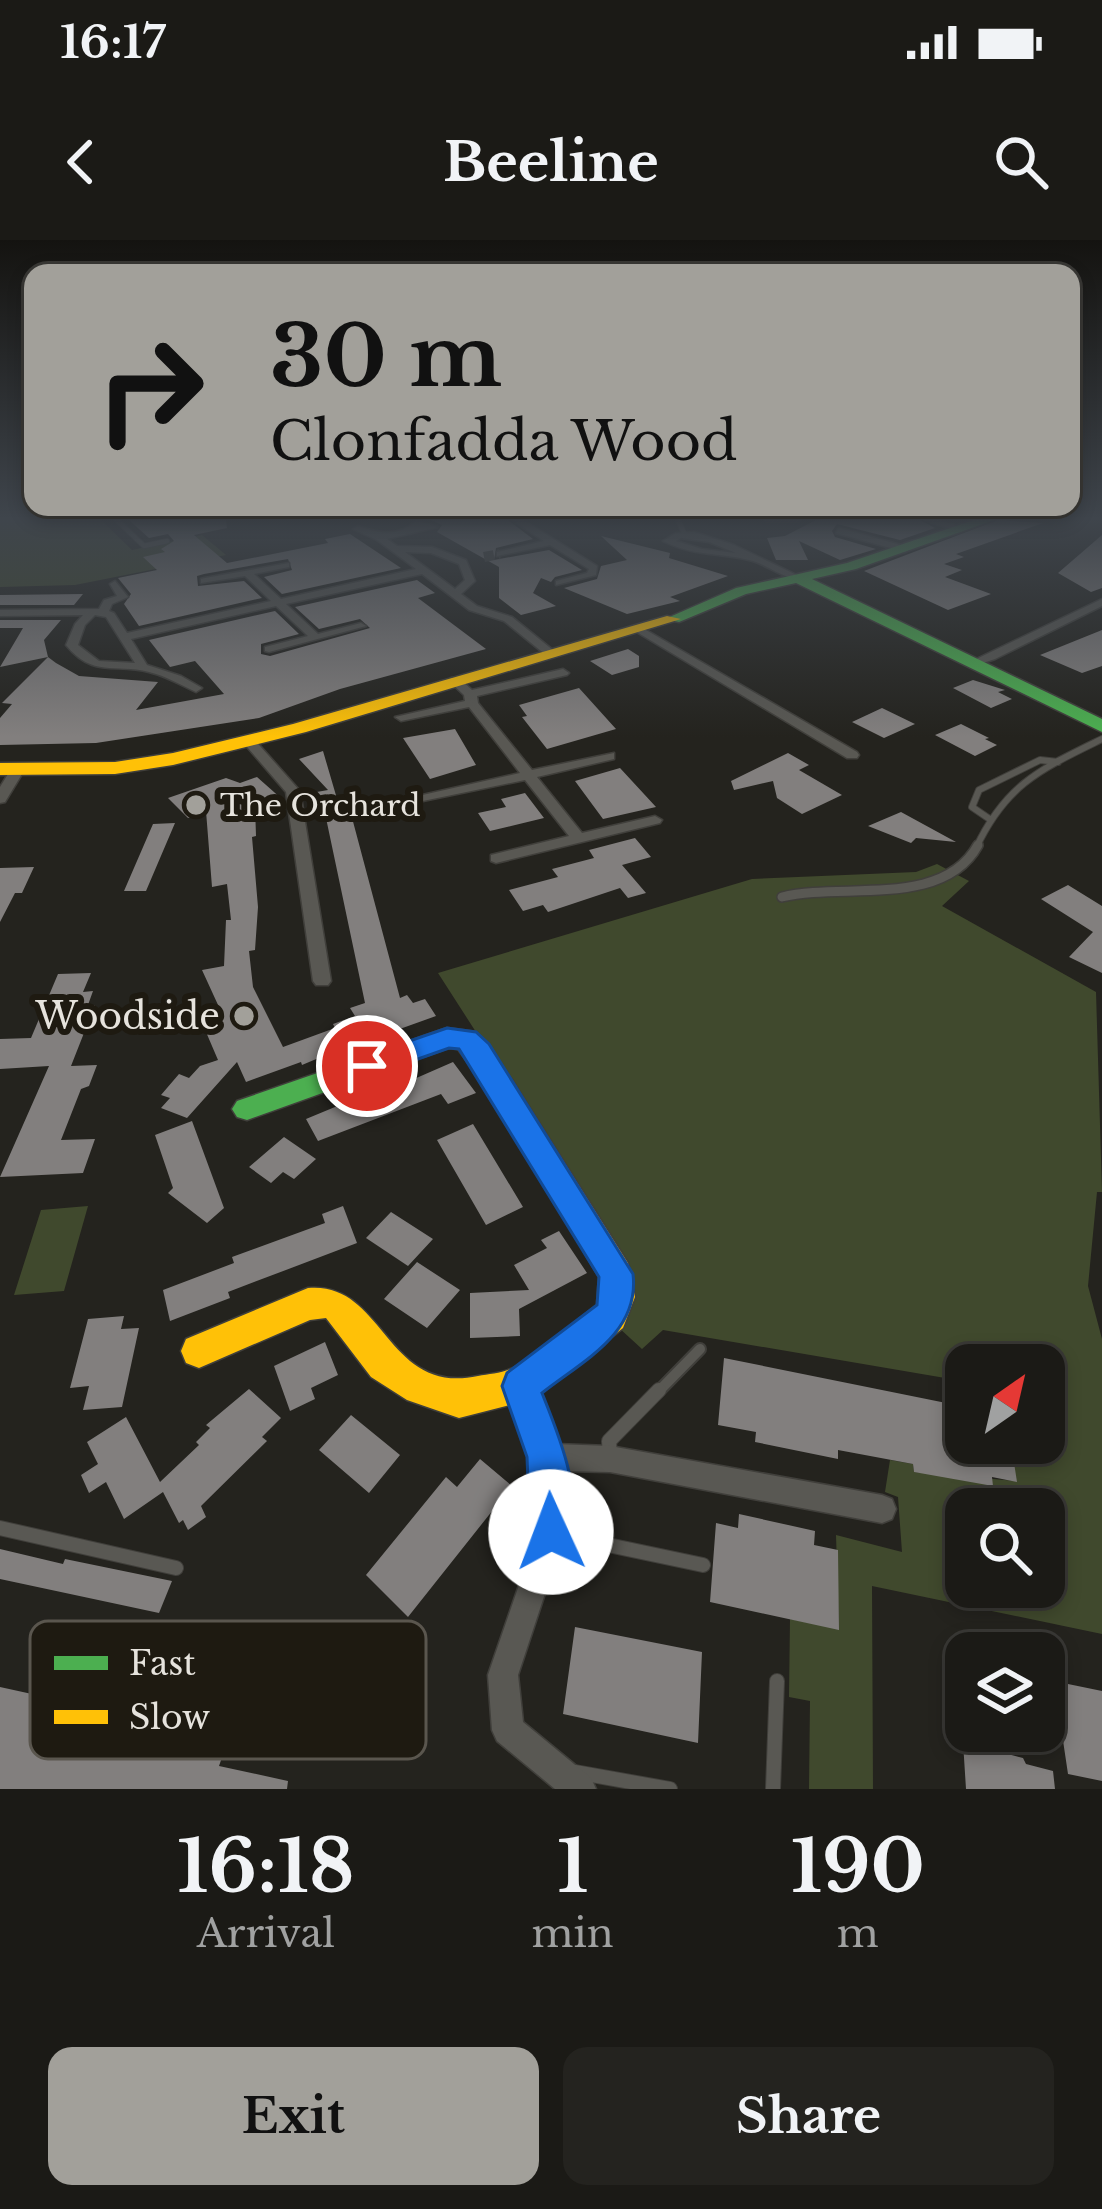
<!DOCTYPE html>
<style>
:root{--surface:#1b1a16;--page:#24231f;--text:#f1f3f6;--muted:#a0a1a1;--line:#393835;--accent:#a2a09a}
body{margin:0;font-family:"Libre Baskerville",serif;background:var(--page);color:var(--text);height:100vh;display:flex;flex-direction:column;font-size:45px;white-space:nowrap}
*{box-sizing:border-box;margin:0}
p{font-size:39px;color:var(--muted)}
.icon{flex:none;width:66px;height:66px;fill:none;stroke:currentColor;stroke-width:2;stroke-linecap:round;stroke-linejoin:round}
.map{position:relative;height:1549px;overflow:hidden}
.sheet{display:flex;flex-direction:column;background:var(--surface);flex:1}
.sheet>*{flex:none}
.hud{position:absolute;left:24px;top:24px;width:1056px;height:252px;border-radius:24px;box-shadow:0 6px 18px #0003,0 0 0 3px var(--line);background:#a2a09a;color:#111;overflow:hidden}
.needle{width:78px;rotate:34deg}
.tools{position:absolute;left:945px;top:1104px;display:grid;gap:24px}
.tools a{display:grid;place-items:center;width:120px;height:120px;border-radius:24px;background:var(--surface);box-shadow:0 6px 18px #0003,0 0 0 3px var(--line);font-size:60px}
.pin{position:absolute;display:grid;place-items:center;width:102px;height:102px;color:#fff;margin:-51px;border:6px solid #fff;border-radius:50%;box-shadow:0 3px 12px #0007}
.me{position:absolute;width:132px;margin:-66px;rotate:358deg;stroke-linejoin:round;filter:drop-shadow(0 0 9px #0008)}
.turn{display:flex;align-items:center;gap:42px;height:252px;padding:0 48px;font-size:54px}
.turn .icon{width:156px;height:156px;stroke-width:2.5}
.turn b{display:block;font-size:84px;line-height:102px}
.eta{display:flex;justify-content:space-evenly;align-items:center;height:204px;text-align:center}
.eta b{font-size:72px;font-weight:700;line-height:84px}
.primary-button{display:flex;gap:24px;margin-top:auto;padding:24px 48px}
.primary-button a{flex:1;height:138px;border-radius:24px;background:var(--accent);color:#111;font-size:48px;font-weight:700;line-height:138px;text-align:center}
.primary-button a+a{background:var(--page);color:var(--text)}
.status{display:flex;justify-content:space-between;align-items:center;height:84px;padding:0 60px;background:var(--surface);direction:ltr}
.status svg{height:33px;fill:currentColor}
header{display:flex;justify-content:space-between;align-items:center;height:156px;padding:0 48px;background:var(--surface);font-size:54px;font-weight:700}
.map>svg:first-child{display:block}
.green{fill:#40492d;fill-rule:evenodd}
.building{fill:#827f7e}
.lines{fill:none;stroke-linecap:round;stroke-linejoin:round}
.street-tunnel{stroke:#41403b;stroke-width:10;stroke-dasharray:10 4.5;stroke-linecap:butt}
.lane-far4-casing{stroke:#403f3b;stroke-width:6}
.lane-far3-casing{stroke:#403f3b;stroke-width:8}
.lane-far2-casing{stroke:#403f3b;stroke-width:12}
.lane-far1-casing{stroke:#403f3b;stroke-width:14}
.lane-casing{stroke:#403f3b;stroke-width:16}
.street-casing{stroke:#403f3b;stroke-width:3}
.fast-casing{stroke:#403f3b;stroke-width:3}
.slow-casing{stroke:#403f3b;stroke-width:3}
.lane-far4{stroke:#595853;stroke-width:4.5}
.lane-far3{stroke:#595853;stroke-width:6}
.lane-far2{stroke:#595853;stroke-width:9}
.lane-far1{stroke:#595853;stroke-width:10}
.lane{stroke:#595853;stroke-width:14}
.street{fill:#595853;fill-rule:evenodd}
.fast{fill:#4caf50;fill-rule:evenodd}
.slow{fill:#ffc107;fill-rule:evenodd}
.route{fill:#1a73e8;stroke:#114b97;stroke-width:3}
.poi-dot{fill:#a2a09a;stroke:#1e1a11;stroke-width:4.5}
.labels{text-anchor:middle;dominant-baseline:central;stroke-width:12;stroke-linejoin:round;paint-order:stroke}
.far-poi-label{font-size:30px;fill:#e6e3dd;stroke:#1e1a11;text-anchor:start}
.poi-label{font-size:36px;fill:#e6e3dd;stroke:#1e1a11;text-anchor:end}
.key{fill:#1e1a11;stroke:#5a564e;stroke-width:3}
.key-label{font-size:33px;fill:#e6e3dd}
</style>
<div class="status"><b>16:17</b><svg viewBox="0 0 49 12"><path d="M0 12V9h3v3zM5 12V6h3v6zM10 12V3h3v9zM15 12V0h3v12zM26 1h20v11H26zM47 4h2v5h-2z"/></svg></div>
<header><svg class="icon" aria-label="back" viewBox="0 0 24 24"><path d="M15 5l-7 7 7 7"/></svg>Beeline<svg class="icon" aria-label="search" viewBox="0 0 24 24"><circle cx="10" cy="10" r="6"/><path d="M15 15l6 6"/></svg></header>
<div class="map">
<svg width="1102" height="1549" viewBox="0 0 1102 1549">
<rect width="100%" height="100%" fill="#24231e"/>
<path class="green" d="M0,280h101l31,30 70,-15 24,20 -151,30 -75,2z
M937,624l32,17 -27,25 154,86 6,200h-5l-9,94 14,53v295l-230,-48 1,203h-64l1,-88 -21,-4 1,-78 49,10 -3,-94 66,17 -4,-55 -13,-5 5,-32 23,4 1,8 102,9 -5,-38h33v-78h-78v24l-15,-10 -288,-49 -21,19 -24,-22 11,-57 -191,-297 314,-94 164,-7zM966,1269h78v78h-78z
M88,966l-24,85 -50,4 27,-85z"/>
<path class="building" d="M129,280h97l1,8 -33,7 33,28 101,-20 -3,-4 25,-5 51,34 -119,26 -18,-17 28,-7 -4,-11 -84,15 -7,2 1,10 46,-5 18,17 -123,28 -15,-22 7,-10 -13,-16 39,-8 -14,-13 22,-5 -4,-3 13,-8 -6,-7 -19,4z
M431,280h77l25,19 -37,9 -2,12 55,-10 33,20 -27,7 -4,5 -10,-4 -8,15 23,13 -35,9 -22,-17v-31l-62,-35 5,-7z
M816,280h104l15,8 -35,12 -63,-16 -5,7 3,6 41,12 -36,11 -41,-19 9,19h-32l-9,-22 18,-2z
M998,280l45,3 -87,31 8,3 -20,7 18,6 -17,7 46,17 -43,16 -84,-39z
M1102,295v53l-11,4 -33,-19z
M601,296l69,17 -1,5 59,18 -58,21 10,4 -53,13 -63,-26 33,-9 4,-13 26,-6z
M417,340l18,13 -17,5 68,51 -146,40 -81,29 -163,25 -96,2v-27l12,-14 -10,-1 46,-46 -48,10 23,-39h-23v-8h61l-17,20 4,17 8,6 23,13 79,6 -22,28 88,-16 -29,-33 -25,6 -21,-27 126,-29 24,23 -38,10v10l9,2 100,-28 -10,-9 -41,10 -24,-22z
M83,354l-9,11h-74v-10z
M1102,390v36l-20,7 -42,-18z
M628,409l11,7v11l-27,8 -22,-14z
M973,440l32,10 -7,2 14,7 -21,9 -38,-20z
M579,448l37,41 -69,20 -25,-32 5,-1 -8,-11z
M882,468l33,16 -31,14 -32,-16z
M961,484l28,14 -4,1 12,6 -22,11 -40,-21z
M455,489l21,36 -46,14 -27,-41z
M323,511l17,58 -25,3 -4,-19 17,-3 -29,-31z
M788,513l21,12 -10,5 43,25 -40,19 -25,-16 -4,-17 -39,9 -3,-9z
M620,528l36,39 -53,12 -28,-38z
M257,537l26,23 -28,6 1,30 -4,1 6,70 -3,43 -6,1 4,36 30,60 52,-19 -2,-4 22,-8 -5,-8 15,-5 -39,-185 25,-4 49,184 7,-3 6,8 12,-4 11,17 -39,14 -2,-4 -93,39 -1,-3 -55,20 -9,-20 -50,56 -26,-10 9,-10 -9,-3 18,-21 10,4 11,-12 18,-6 -15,-35 21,-7 -22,-48 22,-4 2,-46h5l-4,-36 -15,3 -6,-76 -18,7 -20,-20 58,-20 14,5z
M525,553l19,25 -54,13 -12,-18 28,-6 -5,-8z
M901,572l55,30 -40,-4 -5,5 -43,-17z
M175,583l-29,68h-22l29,-67z
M635,598l16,19 -29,8 24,28 -18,5 -8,-10 -72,24 -5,-7 -20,6 -14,-21 49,-13 -6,-8 42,-11 -5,-8z
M34,627l-12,26h-7l-15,29v-54z
M1068,645l34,21v67l-33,-16 24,-25 -52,-33z
M91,733l-8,19 10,-1 -5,14h7l-24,61 26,-1 -8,21 -8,3 -20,51 34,-1 -12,34 -83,4 49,-111 -49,3v-30l31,-1 27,-64z
M453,822l23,31 -28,11 -7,-10 -123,47 -12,-22 41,-17 3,5z
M192,881l32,87 -17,15 -39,-30 5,-5 -18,-53z
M473,884l50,83 -37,18 -49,-85z
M284,897l32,22 -22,20 -11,-7 -12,11 -22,-16z
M343,966l14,37 -129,49 2,6 -60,23 -7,-31 71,-27 -2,-6 93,-34 -3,-9z
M391,972l42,27 -25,27 -42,-28z
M559,991l28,42 -68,36 1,27 -50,2v-45l59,-3 -15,-25 33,-17 -6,-8z
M417,1022l43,28 -33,38 -43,-29z
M124,1076l-3,13 18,-1 -17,79 -39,3 6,-24 -19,2 18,-69z
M325,1102l13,33 -27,13 4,11 -25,12 -16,-45z
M724,1118l242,49v36h45l6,39 -25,-5 1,9 -79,-14 -1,-8 -75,-14v9l-83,-17 1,-10 -38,-7z
M249,1149l32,29 -19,19 5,4 -66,65 5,11 -18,13 -5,-10 -4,3 -16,-31 -39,27 -18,-37 -17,11 -8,-18 17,-11 -11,-22 39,-25 34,65 39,-37 -3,-3 14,-14 -4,-3z
M351,1175l49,40 -31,38 -50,-43z
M480,1219l32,27 -104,131 -42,-42 80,-98 11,10z
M739,1274l76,17 -1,14 24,5 1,80 -129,-28 6,-79 22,5z
M0,1309l63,15 2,-5 107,22 -13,32 -159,-34z
M575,1387l127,25 -4,91 -135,-29z
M1068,1444l34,7v90l-34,-7 -13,-87 13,3z
M143,1446l41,8 -12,34 56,12 -9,26 69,15 -1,8h-287v-102l41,9 -5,12 44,8 5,-13 47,10z
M963,1502l60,16 3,6 27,7 2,18h-89z"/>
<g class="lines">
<path class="street-tunnel" d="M484,317l16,-3"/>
<defs>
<path id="lane-far4" d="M117,280l27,26 23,-5
M678,280l6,13
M766,280h32"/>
<path id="lane-far3" d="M991,580l-19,-13 7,-17 61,-30 18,2
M976,608c30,-64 65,-79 126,-109"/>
<path id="lane-far2" d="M782,657c60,-15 161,12 196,-52"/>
<path id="lane-far1" d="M657,1153l43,-44"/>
<path id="lane" d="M610,1217l-1,-16 50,-51
M0,1288l176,40
M556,1294l147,31
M575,1532l95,17
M773,1549l4,-108"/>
<path id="street" d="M512,280h11l74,46 -1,9 -40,10v-4l31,-8 2,-4 -39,-24 -53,11v-4l47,-11z
M924,280h15l27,9 -5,3z
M416,281l22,6 -51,12 10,7 35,1 34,13 9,21 -14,13 16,12 35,11 42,34v4h-8l-42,-34 -35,-11 -47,-36 -136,30 32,30 43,-11 5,3 -97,26 -4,-1v-4l43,-11 -32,-30 -145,33 16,26 34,11 21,12 -6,4c-15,-7 -30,-16 -47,-20 -35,-9 -56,6 -83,-27l9,-21 8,-9 -83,1v-6l99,-1 5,-9 13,-4 -7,-12 5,-3 13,16 -16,7 -3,7 5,2 13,20 144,-32 -26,-25 -44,7v-4l4,-1 84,-15v4l-35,7 27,25 135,-30 -39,-29 -24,-11 5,-3c22,8 40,11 58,-5zM405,312l26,1 28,11 6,16 -10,9zM95,375l11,2 29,46 -36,-2 -21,-16 7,-20z
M839,288l69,19 2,2 -5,3 -69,-19z
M694,292l40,13 69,33c-18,4 -35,-14 -54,-18 -31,-8 -54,-3 -86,-19l13,-8zM681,298l28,4 27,11 -34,-4 -26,-8z
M1102,359v7l-107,53 -21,7 -6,-3z
M639,386l218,126 2,3 -2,3h-10l-212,-127 -1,-2z
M563,429l6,4 -2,2 -90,21 1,7 54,67 82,-17v6l-77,18 45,56 73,-17 7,4 -2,3 -164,40 -5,-2v-6l78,-19 -44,-56 -107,22v-6l102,-23 -51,-66 -68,14 -6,-4 70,-16 -1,-6 -15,-14 2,-3h8l13,12z
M248,497l5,1 47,53 31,190 -3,4h-12l-3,-4 -27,-189 -44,-51z
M18,525l7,4 -20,33 -5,1v-16l13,-21z
M520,1134l9,3 26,67 55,2 272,49 10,4 4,10 -4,10 -10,4 -272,-51 -49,-1 4,62 -47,142 5,47 68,56 5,11h-41l-58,-48 -5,-11 -4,-55 49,-142 -3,-76 -26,-71 3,-9z"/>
<path id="fast" d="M974,280h20l-138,49 -44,10 290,140v13l-306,-149 -50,11 -67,28 -14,-3 71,-31 111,-25z
M447,788l29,4 36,48 5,8 -5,8h-20l-34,-47 -10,-1 -201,72 -10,-3 -5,-8 5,-8z"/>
<path id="slow" d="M667,376l14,3 -375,113 -133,33 -58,9 -115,1v-12l115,-1 58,-9 120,-29z
M502,837l10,3 116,183 7,34 -12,31 -90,71 -74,19 -52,-18 -36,-23 -45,-59 -16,2 -111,48 -13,-5 -5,-12 5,-12 122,-51c77,-7 77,108 170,88 12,-2 26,-3 37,-9 29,-16 56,-42 82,-62l2,-28 -112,-189 5,-8z"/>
</defs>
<use href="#lane-far4" class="lane-far4-casing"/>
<use href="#lane-far3" class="lane-far3-casing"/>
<use href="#lane-far2" class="lane-far2-casing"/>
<use href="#lane-far1" class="lane-far1-casing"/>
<use href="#lane" class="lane-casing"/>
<use href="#street" class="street-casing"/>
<use href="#fast" class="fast-casing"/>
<use href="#slow" class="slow-casing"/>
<use href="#lane-far4" class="lane-far4"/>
<use href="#lane-far3" class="lane-far3"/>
<use href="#lane-far2" class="lane-far2"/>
<use href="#lane-far1" class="lane-far1"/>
<use href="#lane" class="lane"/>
<use href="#street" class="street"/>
<use href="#fast" class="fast"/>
<use href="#slow" class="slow"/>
</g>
<linearGradient id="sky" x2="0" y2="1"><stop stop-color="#141310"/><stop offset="0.56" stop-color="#3f454c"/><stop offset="1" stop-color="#3f454c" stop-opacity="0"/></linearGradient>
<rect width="1102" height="497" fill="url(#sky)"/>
<path class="route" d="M447,788l29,4 13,12 144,230c7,59 -49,86 -91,119 18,45 44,106 24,154l-15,6 -15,-6 -6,-15 -3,-75 -25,-71 5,-13 90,-68 2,-28 -140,-228 -10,-1 -82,29 -14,-11 4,-7z"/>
<g class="poi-dot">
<circle cx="196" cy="565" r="12"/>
<circle cx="244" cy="776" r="12"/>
</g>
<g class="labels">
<g class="far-poi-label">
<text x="220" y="565">The Orchard</text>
</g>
<g class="poi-label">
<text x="220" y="776">Woodside</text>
</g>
</g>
<rect x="30" y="1381" width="396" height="138" rx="18" class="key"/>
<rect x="54" y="1416" width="54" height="14" fill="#4caf50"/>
<rect x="54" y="1470" width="54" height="14" fill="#ffc107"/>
<g class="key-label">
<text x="129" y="1435">Fast</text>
<text x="129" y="1489">Slow</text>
</g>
</svg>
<div class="tools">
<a><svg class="needle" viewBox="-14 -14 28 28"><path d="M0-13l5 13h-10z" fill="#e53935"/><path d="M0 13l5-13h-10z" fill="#a0a1a1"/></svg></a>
<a><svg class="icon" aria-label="search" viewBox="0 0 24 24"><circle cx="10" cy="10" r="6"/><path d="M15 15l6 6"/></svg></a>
<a><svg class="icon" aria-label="layers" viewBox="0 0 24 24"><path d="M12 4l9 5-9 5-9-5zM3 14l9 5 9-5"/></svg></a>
</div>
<div class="pin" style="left:367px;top:826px;background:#d93025"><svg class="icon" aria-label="arrive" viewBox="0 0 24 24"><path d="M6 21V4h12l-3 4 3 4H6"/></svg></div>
<svg class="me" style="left:551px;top:1292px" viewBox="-20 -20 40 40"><circle r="19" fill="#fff"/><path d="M0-13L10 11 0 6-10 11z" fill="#1a73e8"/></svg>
<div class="hud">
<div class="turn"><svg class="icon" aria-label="right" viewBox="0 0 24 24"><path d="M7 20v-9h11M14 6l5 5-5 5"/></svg><div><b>30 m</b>Clonfadda Wood</div></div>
</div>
</div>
<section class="sheet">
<div class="eta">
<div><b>16:18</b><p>Arrival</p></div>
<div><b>1</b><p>min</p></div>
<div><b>190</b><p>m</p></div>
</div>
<div class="primary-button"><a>Exit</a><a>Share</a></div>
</section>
